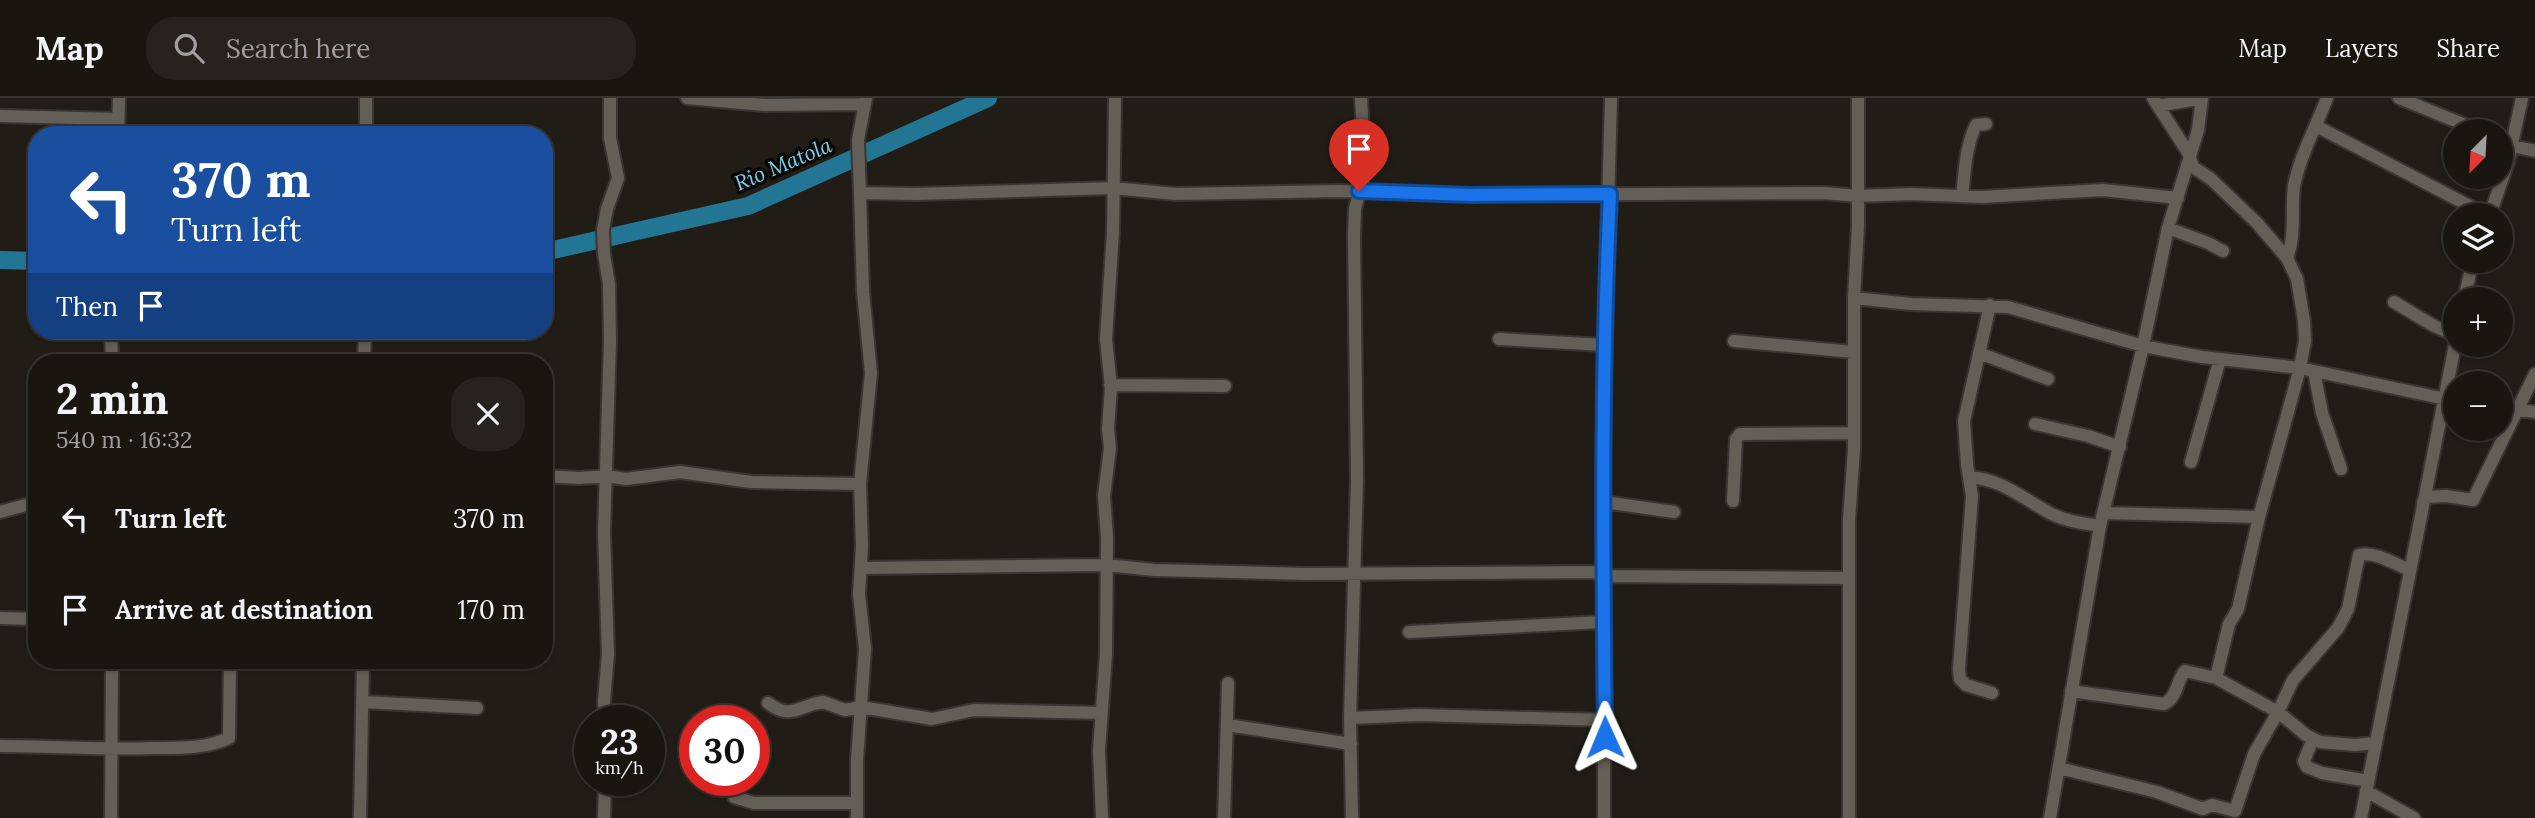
<!DOCTYPE html>
<meta charset="utf-8">
<style>
:root{--surface:#191610;--page:#26231e;--text:#f1f3f6;--muted:#9f9f9f;--line:#373530}
body{margin:0;font-family:Lora,serif;background:var(--page);color:var(--text);height:100vh;display:flex;flex-direction:column;font-size:26px;white-space:nowrap}
*{box-sizing:border-box;margin:0}
p{font-size:23px;color:var(--muted)}
.icon{flex:none;width:38px;height:38px;fill:none;stroke:currentColor;stroke-width:2;stroke-linecap:round;stroke-linejoin:round}
.map{position:relative;flex:1;overflow:hidden}
.sheet{position:absolute;left:28px;top:256px;width:525px;height:315px;display:flex;flex-direction:column;background:var(--surface);border-radius:28px;box-shadow:0 2px 5px #0004,0 0 0 2px var(--line)}
.sheet>*{flex:none}
.top-card{position:absolute;left:28px;top:28px;width:525px;height:214px;border-radius:28px;box-shadow:0 2px 5px #0004,0 0 0 2px var(--line);background:#1a4fa0;color:#fff;overflow:hidden}
.needle{width:46px;rotate:204deg}
.tools{position:absolute;left:2443px;top:21px;display:grid;gap:14px}
.tools a{display:grid;place-items:center;width:70px;height:70px;border-radius:50%;background:var(--surface);box-shadow:0 2px 5px #0004,0 0 0 2px var(--line);font-size:35px}
.speed{position:absolute;left:574px;top:607px;display:flex;gap:14px;font-size:35px;font-weight:700;text-align:center}
.speed>*{display:grid;place-content:center;width:91px;height:91px;border-radius:50%;background:var(--surface);box-shadow:0 2px 5px #0004,0 0 0 2px var(--line);line-height:1}
.speed small{font-size:18px;font-weight:400}
.speed .limit{border:10px solid #d22;background:#fff;color:#111}
.pin{position:absolute;display:grid;place-items:center;width:60px;height:60px;color:#fff;margin:-72px -30px;border-radius:50% 50% 50% 0;rotate:-45deg;box-shadow:0 0 7px #0007}
.pin .icon{rotate:45deg}
.me{position:absolute;width:77px;margin:-38px;rotate:359deg;stroke-linejoin:round;filter:drop-shadow(0 0 5px #0008)}
.turn{display:flex;align-items:center;gap:24px;height:147px;padding:0 28px;font-size:32px}
.turn .icon{width:91px;height:91px;stroke-width:2.5}
.turn b{display:block;font-size:49px;line-height:60px}
.then{display:flex;align-items:center;height:66px;padding:0 28px;background:#0003;gap:14px;font-size:26px}
.round{display:grid;place-items:center;flex:none;width:74px;height:74px;border-radius:28px;background:var(--page)}
.summary{display:flex;align-items:center;justify-content:space-between;height:119px;padding:0 28px}
h1{font-size:42px;font-weight:700;line-height:52px}
ul{padding:0;list-style:none}
li{display:flex;align-items:center;gap:21px;height:91px;padding:0 28px}
li div{flex:1}
li b{display:block;font-size:26px}
li em{font-style:normal}
header{display:flex;align-items:center;gap:42px;box-sizing:border-box;height:98px;padding:0 35px;background:var(--surface);border-bottom:2px solid var(--line)}
header strong{font-size:33px}
nav{display:flex;gap:38px;margin-inline-start:auto;font-size:24px}
.search{width:490px;height:63px;background:var(--page);display:flex;align-items:center;gap:18px;box-sizing:border-box;padding:0 24px;border-radius:28px;color:var(--muted);font-size:26px}
.map>svg:first-child{display:block}
.lines{fill:none;stroke-linecap:round;stroke-linejoin:round}
.river{stroke:#237693;stroke-width:18}
.minor-casing{stroke:#393632;stroke-width:16}
.minor{stroke:#635f56;stroke-width:12}
.route-casing{stroke:#114b97;stroke-width:18}
.route{stroke:#1a73e8;stroke-width:12}
.labels{text-anchor:middle;dominant-baseline:central;stroke-width:7;stroke-linejoin:round;paint-order:stroke}
.water-label{font-size:21px;font-style:italic;fill:#7dd2f4;stroke:#090805}
</style>
<header>
<strong>Map</strong>
<div class="search"><svg class="icon" aria-label="search" viewBox="0 0 24 24"><circle cx="10" cy="10" r="6"/><path d="M15 15l6 6"/></svg>Search here</div>
<nav><a>Map</a><a>Layers</a><a>Share</a></nav>
</header>
<div class="map">
<svg width="2535" height="720" viewBox="0 0 2535 720">
<rect width="100%" height="100%" fill="#211d16"/>
<g class="lines">
<path class="river" d="M544,154l204,-46 240,-108
M0,162l37,1"/>
<defs>
<path id="minor" d="M366,0v37
M687,0l77,7 101,-1
M2399,0l81,33
M2158,8l44,-8
M0,18l118,3
M2316,28l171,89
M118,37l1,-37
M2512,48l23,5
M860,95l-2,-53 8,-42
M1962,98c3,-24 3,-48 14,-71l10,-1
M2490,117l18,-53 14,-64
M2168,130l40,15 15,8
M2287,160c9,-22 4,-49 7,-72 6,-30 22,-59 33,-88
M1854,200l57,6 97,3 135,39 59,11 98,11 155,33
M2464,201l9,-38
M2394,204l40,24 21,9
M1990,207l-26,116 3,43 5,32 -13,173 1,10 6,6 26,8
M111,233l1,31
M1499,241l105,6
M1734,243l119,11
M1979,255l69,26
M364,264l1,-31
M2314,273l8,42 19,56
M1110,287l115,1
M2501,309l34,5
M2035,326l53,12 32,11
M2191,364l29,-103
M544,378l35,2 28,-2 19,3 54,-7 71,10 109,2
M1969,379c32,2 52,20 79,35 16,9 34,11 52,14
M1733,403l3,-62 4,-5 113,-1
M1604,404l70,10
M2423,405l2,-6 21,-1 27,4 62,-126
M0,414l37,-10
M2104,415l155,4
M861,470l245,-3 49,5 150,4 299,-2
M1603,478l246,2
M0,520l37,1
M1409,534l193,-10
M2216,580l62,34 28,23 14,7 35,3 21,-2
M2071,593l93,13c14,-7 12,-23 21,-33l31,7 13,-54 9,-15 21,-92 41,-149 5,-27 -1,-20 -7,-42 -10,-21 -30,-35 -46,-44 -18,-12 -4,-13 -36,-56
M363,604l114,6
M768,605c24,18 31,2 55,-1l22,8 16,-3 71,12 42,-9 128,3
M1350,620l69,-3 185,5
M605,623l-1,-20 4,-47 -4,-122 6,-191 -1,-57 -5,-30 -1,-24 4,-21 11,-31 -8,-40v-40
M1227,627l124,19
M2313,641l-9,22 3,6 15,6 46,8
M0,648c51,0 102,4 153,2 26,0 52,1 76,-10l1,-78
M2059,670l98,24 46,17 9,-4 23,6 19,-57 24,-42 15,-32 45,-52 10,-19 11,-54c16,-4 36,9 50,15
M2366,693l48,27
M734,699l20,6h103
M111,720l1,-158
M360,720l3,-158
M604,720l1,-38
M857,720v-58l8,-111 -6,-55 3,-48 -2,-62 11,-111 -8,-81 -3,-99 55,1 198,-6 63,6 164,-3 131,4 353,-2 34,3 53,-2 71,3 121,-7 75,8
M1102,720l-3,-68 7,-96 1,-117 -3,-41 6,-48 -2,-19 3,-42 -5,-48 7,-107 2,-134
M1224,720l4,-135
M1352,720l-2,-100 7,-239 -3,-243 1,-27 10,-41 -4,-70
M1604,720v-473l7,-247
M1849,720v-298l5,-71v-151l4,-72v-128
M2050,720l50,-292 43,-180 25,-118 30,-98 4,-32
M2361,720l94,-473"/>
</defs>
<use href="#minor" class="minor-casing"/>
<use href="#minor" class="minor"/>
</g>
<g class="lines">
<defs>
<path id="route" d="M1359,93l112,4 139,-1c-9,181 -7,362 -5,543"/>
</defs>
<use href="#route" class="route-casing"/>
<use href="#route" class="route"/>
</g>
<g class="labels">
<g class="water-label">
<text transform="translate(783 66) rotate(-23)">Rio Matola</text>
</g>
</g>
</svg>
<div class="tools">
<a><svg class="needle" viewBox="-14 -14 28 28"><path d="M0-13l5 13h-10z" fill="#e53935"/><path d="M0 13l5-13h-10z" fill="#9f9f9f"/></svg></a>
<a><svg class="icon" aria-label="layers" viewBox="0 0 24 24"><path d="M12 4l9 5-9 5-9-5zM3 14l9 5 9-5"/></svg></a>
<a>+</a>
<a>−</a>
</div>
<div class="speed"><div>23<small>km/h</small></div><div class="limit">30</div></div>
<div class="pin" style="left:1359px;top:93px;background:#d93025"><svg class="icon" aria-label="arrive" viewBox="0 0 24 24"><path d="M6 21V4h12l-3 4 3 4H6"/></svg></div>
<svg class="me" style="left:1605px;top:639px" viewBox="-20 -20 40 40"><path d="M0-17L14 15 0 8-14 15z" fill="#1a73e8" stroke="#fff" stroke-width="4"/></svg>
<div class="top-card">
<div class="turn"><svg class="icon" aria-label="left" viewBox="0 0 24 24"><path d="M17 20v-9H6M10 6l-5 5 5 5"/></svg><div><b>370 m</b>Turn left</div></div>
<div class="then">Then<svg class="icon" aria-label="arrive" viewBox="0 0 24 24"><path d="M6 21V4h12l-3 4 3 4H6"/></svg></div>
</div>
<section class="sheet">
<div class="summary"><div><h1>2 min</h1><p>540 m · 16:32</p></div><a class="round"><svg class="icon" aria-label="close" viewBox="0 0 24 24"><path d="M6 6l12 12M18 6L6 18"/></svg></a></div>
<ul>
<li><svg class="icon" aria-label="left" viewBox="0 0 24 24"><path d="M17 20v-9H6M10 6l-5 5 5 5"/></svg><div><b>Turn left</b></div><em>370 m</em></li>
<li><svg class="icon" aria-label="arrive" viewBox="0 0 24 24"><path d="M6 21V4h12l-3 4 3 4H6"/></svg><div><b>Arrive at destination</b></div><em>170 m</em></li>
</ul>
</section>
</div>
